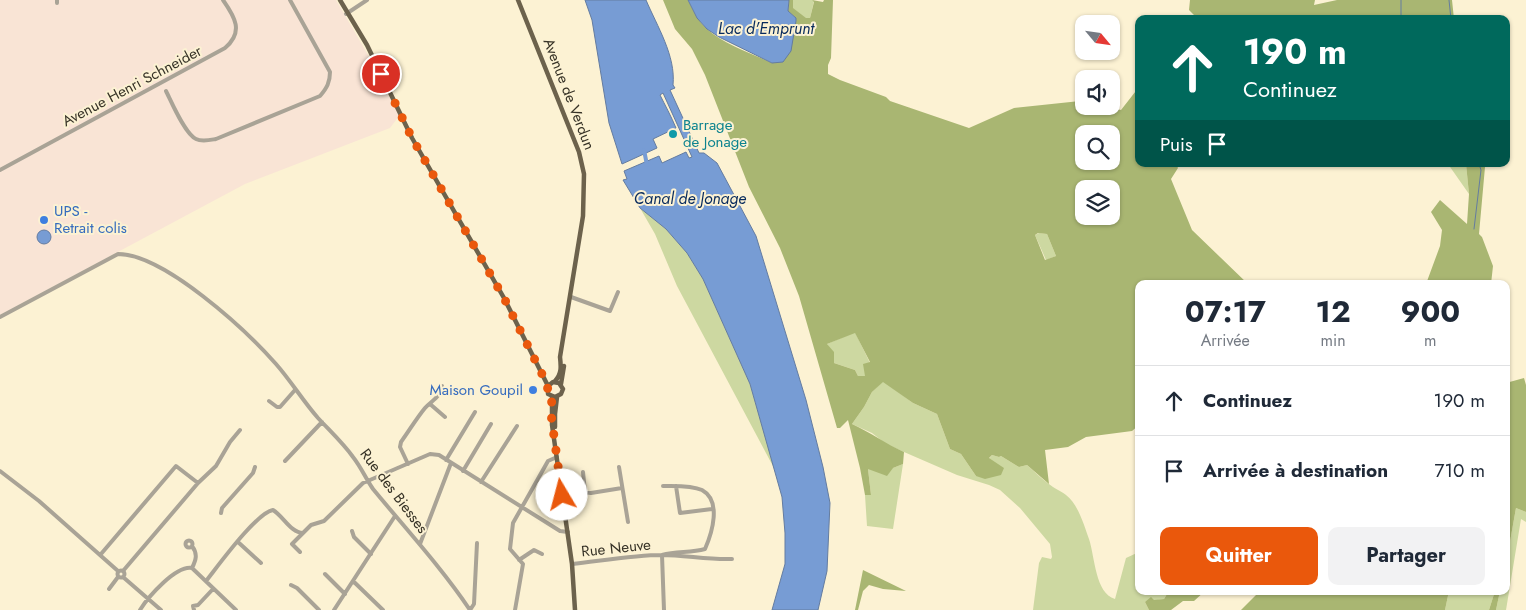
<!DOCTYPE html>
<html lang="fr">
<meta charset="utf-8">
<style>
:root{--surface:#fff;--page:#f2f2f3;--text:#1f2937;--muted:#747a83;--line:#e0e1e3;--accent:#ea580c}
body{margin:0;font-family:Jost,sans-serif;background:var(--page);color:var(--text);height:100vh;display:flex;flex-direction:column;font-size:19px;white-space:nowrap}
*{box-sizing:border-box;margin:0}
p{font-size:16px;color:var(--muted)}
.icon{flex:none;width:28px;height:28px;fill:none;stroke:currentColor;stroke-width:2;stroke-linecap:round;stroke-linejoin:round}
.map{position:relative;flex:1;overflow:hidden}
.panel{position:absolute;left:1135px;top:280px;width:375px;height:315px;display:flex;flex-direction:column;background:var(--surface);border-radius:10px;box-shadow:0 1px 4px #0004}
.panel>*{flex:none}
.banner{position:absolute;left:1135px;top:15px;width:375px;height:152px;border-radius:10px;box-shadow:0 1px 4px #0004;background:#00695c;color:#fff;overflow:hidden}
.needle{width:32px;rotate:119deg}
.fabs{position:absolute;left:1075px;top:15px;display:grid;gap:10px}
.fabs a{display:grid;place-items:center;width:45px;height:45px;border-radius:10px;background:var(--surface);box-shadow:0 1px 4px #0004;font-size:25px}
.pin{position:absolute;display:grid;place-items:center;width:42px;height:42px;color:#fff;margin:-21px;border:2px solid #fff;border-radius:50%;box-shadow:0 1px 5px #0007}
.me{position:absolute;width:55px;margin:-28px;rotate:352deg;stroke-linejoin:round;filter:drop-shadow(0 0 4px #0008)}
.turn{display:flex;align-items:center;gap:18px;height:105px;padding:0 25px;font-size:22px}
.turn .icon{width:65px;height:65px;stroke-width:2.5}
.turn b{display:block;font-size:35px;line-height:42px}
.then{display:flex;align-items:center;height:48px;padding:0 25px;background:#0003;gap:10px;font-size:19px}
.eta{display:flex;justify-content:space-evenly;align-items:center;height:85px;text-align:center}
.eta b{font-size:30px;font-weight:700;line-height:35px}
.cta{display:flex;gap:10px;margin-top:auto;padding:10px 25px}
.cta a{flex:1;height:58px;border-radius:10px;background:var(--accent);color:#fff;font-size:20px;font-weight:700;line-height:58px;text-align:center}
.cta a+a{background:var(--page);color:var(--text)}
ul{padding:0;list-style:none}
li{display:flex;align-items:center;gap:15px;height:70px;padding:0 25px;border-top:1px solid var(--line)}
li div{flex:1}
li b{display:block;font-size:19px}
li em{font-style:normal}
.map>svg:first-child{display:block}
.industrial{fill:#f9e4d5}
.green{fill:#cdd8a1}
.forest{fill:#a9b672;fill-rule:evenodd}
.water{fill:#779cd4;stroke:#647ca0}
.lines{fill:none;stroke-linecap:round;stroke-linejoin:round}
.stream{stroke:#647ca0;stroke-width:1}
.canal{stroke:#779cd4;stroke-width:4}
.minor{stroke:#a9a396;stroke-width:4}
.major{stroke:#6c624c;stroke-width:4.5}
.route{stroke:#ea580c;stroke-width:9;stroke-dasharray:0 16.2}
.culture-dot{fill:#0f9aa8;stroke:#fcf2d3;stroke-width:2}
.shop-dot{fill:#3f7fe0;stroke:#fcf2d3;stroke-width:2}
.labels{text-anchor:middle;dominant-baseline:central;stroke-width:4;stroke-linejoin:round;paint-order:stroke}
.street-label{font-size:15px;fill:#373327;stroke:#fcf2d3}
.culture-label{font-size:15px;fill:#0d838f;stroke:#fcf2d3;text-anchor:start}
.shop-label{font-size:15px;fill:#366cbe;stroke:#fcf2d3;text-anchor:start}
.water-label{font-size:16px;font-style:italic;fill:#082b5d;stroke:#fcf2d3}
</style>
<div class="map">
<svg width="1526" height="610" viewBox="0 0 1526 610">
<rect width="100%" height="100%" fill="#fcf2d3"/>
<path class="industrial" d="M0,0h336l35,60 28,56 -9,12 -145,56 -245,131z"/>
<path class="green" d="M793,0h19l2,1 -4,17h-5l-13,-10z
M1448,164h18l3,30z
M640,208l26,21 21,24 16,26 47,105 25,86 -98,-184 -22,-52z
M1039,233l8,1 9,22 -10,4 -11,-25z
M855,332l15,31 -5,13h-7l-3,-6 -21,-7 -7,-19z
M883,381l30,22 24,11 13,35 11,5 15,22 16,-21 7,2 2,-1 18,11 8,-2c8,7 17,16 26,22 4,3 10,5 13,8 12,9 18,30 23,44 6,18 6,54 26,60l11,-41 13,-6v39h32l-4,3 -3,5 -19,3 4,8h-116l6,-47 3,-6 9,2 1,-2 -2,-13 -30,-36 -20,-18 -11,-5 -32,-10 -53,-23 -18,-8 -14,-11 -20,-9 12,-17 8,-15z
M903,464l-10,65 -26,-3 -2,-31h6l-3,-26 25,-1z
M1516,508l10,4v10l-5,-3 -15,91h-10l4,-19h6v-27z
M1449,591h46l-6,19h-44z"/>
<path class="forest" d="M663,0h25c5,10 10,21 19,29 18,16 44,24 65,34l24,-45 -8,-7 1,-11h4v8l13,10h4l4,-16 -2,-2 11,2 1,-2h9l-2,58 -3,7v9l12,6 46,17 4,4 79,27 45,-20 66,-7 4,1v4h19l18,4 18,-23v77h37l2,4 -7,11 21,51 56,54h-109v141l-7,6 -46,6 -18,10 -23,3 4,34 -22,-19 -8,2 -18,-11 -2,1 -7,-2 -3,3 15,10 -3,7 -16,4 -9,-3 -15,-22 -11,-5 -13,-35 -24,-11 -30,-21 -11,10 -8,15 -12,17c18,8 34,20 52,28l-1,12 -10,4 -6,8 -19,-7 3,26h-6l-5,-27 -12,-48 -8,8h-3l-38,-132 -19,-48 -31,-61 -44,-112 -13,-26 -17,-20zM1084,134h27v27h-27zM1084,189h27v27h-27zM1038,233l9,1 9,22 -11,4 -10,-25zM855,333l15,29 -7,2 2,12h-7l-3,-6 -21,-7v-11l-7,-8z
M1190,0h125l-1,5 23,-5h115l2,19h-256l-9,-9z
M1466,164h18l1,3 -6,67 3,3 11,29 -2,18h-65l14,-38 2,-16 -11,-18 9,-12 27,24 2,-30z
M1524,378l2,7v127l-10,-4 -10,56v-181z
M863,570l43,21 -23,-2 -14,-4 -6,6 -5,19h-3z
M1171,591h34l-11,10h-11l-12,9h-22l-4,-8 6,-5 3,3 10,-1 3,-5z
M1260,591h21l20,3 1,-3h147l-4,19h-204z
M1495,591h5l-4,19h-7z"/>
<path class="water" d="M585,0h61c11,26 30,56 27,85l2,3 -5,2 29,63h5l13,10 39,73 50,164 17,67 7,36 -3,68 -9,39h-46l13,-46v-31l-3,-36 -32,-113 -47,-105 -16,-26 -21,-24 -26,-21 -17,-28 4,-1 -3,-8 35,-15 3,7 24,-11 3,6 3,-1 -29,-64 -3,2c5,10 11,21 16,33l-23,11 4,9 -35,16 -13,-41 -17,-103z
M688,0h101l-1,11 8,7v3l-5,30 -8,11 -11,1 -53,-26 -12,-8 -10,-11z
M37 237a7 7 0 1 1 14 0a7 7 0 1 1-14 0Z"/>
<g class="lines">
<path class="stream" d="M1401,0v19
M1449,0l2,19
M1474,229l7,-59 -2,-6"/>
<path class="canal" d="M644,150l3,15"/>
<path class="minor" d="M57,3v-3
M346,14l21,-14
M166,91c6,12 19,43 30,48 6,3 14,1 20,0l104,-43c7,-8 10,-14 10,-24l-40,-72
M0,170l225,-122c19,-16 10,-31 -2,-48
M571,297l39,14 8,-19
M0,317l118,-63c46,0 128,76 158,110 15,17 27,37 42,54 12,13 25,25 35,39 8,10 13,22 20,32 33,40 68,78 97,121
M269,401l8,6h3l15,-17
M430,404l15,13
M446,460l29,-48
M285,461l37,-39
M408,464l-8,-17 1,-5c8,-11 15,-23 24,-34 6,-7 16,-11 17,-22
M619,467l9,55
M0,471l39,30 79,70
M463,471l28,-47
M583,472l2,20
M481,482l36,-56
M198,483l18,-17 14,-24 10,-12
M663,486c11,0 28,-1 39,4 20,11 10,43 3,59 -15,4 -28,2 -43,6l2,55
M676,486l4,27 32,-4
M562,495l20,-3 9,1 31,-5
M221,513l1,-5 31,-35 2,-6
M352,531l2,6 17,17
M185.5 544a3.5 3.5 0 1 1 7 0a3.5 3.5 0 1 1-7 0Z
M238,542l23,21
M420,544l31,-81
M300,552l-8,-8 11,-11
M101,554l75,-88 22,17 -75,88
M519,560l15,-10 8,4
M572,564c28,-3 62,-9 90,-9 23,0 46,5 70,4
M192,568l44,42
M192,568c4,-8 6,-14 0,-22
M117.5 574a3.5 3.5 0 1 1 7 0a3.5 3.5 0 1 1-7 0Z
M325,574l20,20
M123,577l38,33
M206,581c12,-15 50,-68 67,-71 10,6 18,23 30,23l8,-8 13,-4 39,-38 67,-29 9,1 121,76 8,1
M353,581l30,29
M291,585l6,3 22,22
M109,589l9,-12
M140,610c8,-13 36,-45 52,-42
M194,610l-1,-4 5,-1 15,-16
M334,610l61,-94
M470,610l4,-6 3,-61
M515,610l8,-46 -13,-15 3,-26 35,-62 9,-4"/>
<path class="major" d="M340,0l27,45 45,93 92,160 44,88v8l7,3 6,-3 2,-5 -4,-6 -6,-1 -5,4
M518,0l61,152 5,22 -1,42 -23,141c1,9 2,17 -5,24
M561,384l3,-18
M552,397v28l20,139 3,46
M555,427v-13l2,-17"/>
</g>
<g class="lines">
<path class="route" d="M381,74l31,64 92,160 44,88 -1,6 5,4 -1,18 11,81"/>
</g>
<circle class="culture-dot" cx="673" cy="134" r="5"/>
<g class="shop-dot">
<circle cx="44" cy="220" r="5"/>
<circle cx="533" cy="390" r="5"/>
</g>
<g class="labels">
<g class="street-label">
<text transform="translate(132 86) rotate(-28)">Avenue Henri Schneider</text>
<text transform="translate(569 94) rotate(69)">Avenue de Verdun</text>
<text transform="translate(394 491) rotate(53)">Rue des Biesses</text>
<text transform="translate(616 548) rotate(-6)">Rue Neuve</text>
</g>
<g class="culture-label">
<text x="683" y="125">Barrage<tspan x="683" dy="17">de Jonage</tspan></text>
</g>
<g class="shop-label">
<text x="54" y="211">UPS -<tspan x="54" dy="17">Retrait colis</tspan></text>
<text x="523" y="390" text-anchor="end">Maison Goupil</text>
</g>
<g class="water-label">
<text x="766" y="28">Lac d'Emprunt</text>
<text x="690" y="198">Canal de Jonage</text>
</g>
</g>
</svg>
<div class="fabs">
<a><svg class="needle" viewBox="-14 -14 28 28"><path d="M0-13l5 13h-10z" fill="#e53935"/><path d="M0 13l5-13h-10z" fill="#747a83"/></svg></a>
<a><svg class="icon" aria-label="sound" viewBox="0 0 24 24"><path d="M4 9h4l5-4v14l-5-4H4zM17 9q2 3 0 6"/></svg></a>
<a><svg class="icon" aria-label="search" viewBox="0 0 24 24"><circle cx="10" cy="10" r="6"/><path d="M15 15l6 6"/></svg></a>
<a><svg class="icon" aria-label="layers" viewBox="0 0 24 24"><path d="M12 4l9 5-9 5-9-5zM3 14l9 5 9-5"/></svg></a>
</div>
<div class="pin" style="left:381px;top:74px;background:#d93025"><svg class="icon" aria-label="arrive" viewBox="0 0 24 24"><path d="M6 21V4h12l-3 4 3 4H6"/></svg></div>
<svg class="me" style="left:562px;top:495px" viewBox="-20 -20 40 40"><circle r="19" fill="#fff"/><path d="M0-13L10 11 0 6-10 11z" fill="#ea580c"/></svg>
<div class="banner">
<div class="turn"><svg class="icon" aria-label="ahead" viewBox="0 0 24 24"><path d="M12 20V5M6 11l6-6 6 6"/></svg><div><b>190 m</b>Continuez</div></div>
<div class="then">Puis<svg class="icon" aria-label="arrive" viewBox="0 0 24 24"><path d="M6 21V4h12l-3 4 3 4H6"/></svg></div>
</div>
<section class="panel">
<div class="eta">
<div><b>07:17</b><p>Arrivée</p></div>
<div><b>12</b><p>min</p></div>
<div><b>900</b><p>m</p></div>
</div>
<ul>
<li><svg class="icon" aria-label="ahead" viewBox="0 0 24 24"><path d="M12 20V5M6 11l6-6 6 6"/></svg><div><b>Continuez</b></div><em>190 m</em></li>
<li><svg class="icon" aria-label="arrive" viewBox="0 0 24 24"><path d="M6 21V4h12l-3 4 3 4H6"/></svg><div><b>Arrivée à destination</b></div><em>710 m</em></li>
</ul>
<div class="cta"><a>Quitter</a><a>Partager</a></div>
</section>
</div>
